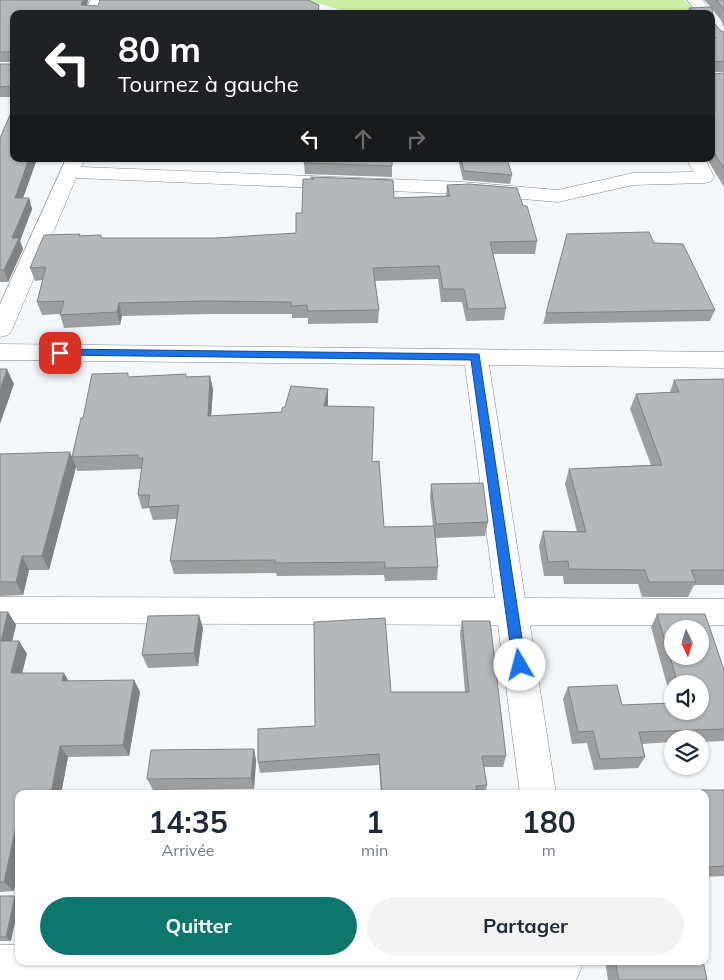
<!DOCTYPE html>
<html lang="fr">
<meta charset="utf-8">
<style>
:root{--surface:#fff;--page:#f2f2f3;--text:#1f2937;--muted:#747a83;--accent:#0f766e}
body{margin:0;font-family:Mulish,sans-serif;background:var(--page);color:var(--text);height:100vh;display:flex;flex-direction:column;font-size:19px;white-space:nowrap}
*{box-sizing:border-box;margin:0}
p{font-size:16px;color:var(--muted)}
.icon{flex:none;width:28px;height:28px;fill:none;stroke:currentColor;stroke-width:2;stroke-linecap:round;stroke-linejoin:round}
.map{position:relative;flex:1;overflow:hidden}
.sheet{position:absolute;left:15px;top:790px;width:694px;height:175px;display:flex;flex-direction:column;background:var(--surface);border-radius:10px;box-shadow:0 1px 4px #0004}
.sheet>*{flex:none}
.banner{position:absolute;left:10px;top:10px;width:705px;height:152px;border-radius:10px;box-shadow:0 1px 4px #0004;background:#202124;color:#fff;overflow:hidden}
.needle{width:32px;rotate:176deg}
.tools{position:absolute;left:664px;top:620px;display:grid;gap:10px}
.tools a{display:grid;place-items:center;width:45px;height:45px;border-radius:50%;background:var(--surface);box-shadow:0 1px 4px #0004;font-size:25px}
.pin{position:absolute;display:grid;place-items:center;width:42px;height:42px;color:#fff;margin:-21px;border-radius:10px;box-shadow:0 2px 8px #0006}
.me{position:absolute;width:55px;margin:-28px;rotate:352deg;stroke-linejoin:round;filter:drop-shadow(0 0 4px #0008)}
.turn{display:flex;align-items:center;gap:18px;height:105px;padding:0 25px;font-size:22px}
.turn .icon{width:65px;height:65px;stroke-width:2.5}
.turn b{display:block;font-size:35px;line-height:42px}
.lanes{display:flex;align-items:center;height:48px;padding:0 25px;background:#0003;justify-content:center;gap:25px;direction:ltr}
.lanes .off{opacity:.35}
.eta{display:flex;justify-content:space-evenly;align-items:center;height:85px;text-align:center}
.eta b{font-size:30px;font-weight:700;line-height:35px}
.cta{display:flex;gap:10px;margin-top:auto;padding:10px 25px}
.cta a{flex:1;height:58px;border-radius:30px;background:var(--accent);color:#fff;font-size:20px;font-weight:700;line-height:58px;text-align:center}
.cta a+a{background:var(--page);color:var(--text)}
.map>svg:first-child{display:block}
.green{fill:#caeea5}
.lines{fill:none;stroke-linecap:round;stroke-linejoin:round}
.minor-casing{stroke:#828487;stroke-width:1}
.minor{fill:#fff;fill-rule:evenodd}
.wall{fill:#9c9ea0;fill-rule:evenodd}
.shaded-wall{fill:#7f8182}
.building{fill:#b5b8ba;stroke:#7f8182;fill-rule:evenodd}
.route{fill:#1a73e8;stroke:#114b97}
</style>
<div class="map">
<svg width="724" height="980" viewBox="0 0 724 980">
<rect width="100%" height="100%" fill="#f4f7fa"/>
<path class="green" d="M307,0h377l12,11 -38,3h-304z"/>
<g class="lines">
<defs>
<path id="minor" d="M90,0h14l-5,14h-14z
M687,0h15l12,14 -3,3v-3h-12z
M66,159h18l-3,8 382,15 95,8 75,-17 60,-1 -6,-13h18l9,18 -2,4 -7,2 -72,2 -75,17 -95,-8 -387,-16 -64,152 -4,5 -8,2v-33z
M0,344l724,8v16l-235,-3 36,233 199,1v26h-194l26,169h-36l-22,-169 -498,-2v-26l495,1 -30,-233 -465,-5z
M0,945h19v16h561l2,5 -6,14h-576z"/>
</defs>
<use href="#minor" class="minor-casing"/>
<use href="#minor" class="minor"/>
</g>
<path class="wall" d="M0,0h88l-1,6 232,-1v9h-305v83h-14v-33h12v-2h-12z
M704,0h20v28l-3,-8 -9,-11 1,13 8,9 3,1v40h-11v2l11,-1v114l-17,-28h4v-145h-24l2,-6 22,-1z
M0,138l37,21 -14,39h6l3,11 -12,32 3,8 -15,33h-8z
M458,159h49l5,16 -2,9 -47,-4z
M304,163l88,3v11l-87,-3z
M311,177l83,21 52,-2 1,-11 76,21 14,35 -2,13h-42l13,54 -2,12 -38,1 -4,-19h-21l-3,-23 -63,2 4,29 -1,13 -70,1v-6h-16v-4h-83l-87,2 -2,9 -56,3 -4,-14 -18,1 -5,-13 6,-22 -8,1 -5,-13 50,-34v2l22,2h114l80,-5 6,-20z
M654,243l61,67 -5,11 -167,3 3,-11z
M210,376l3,14 -2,26 71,-4 3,-5 43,-18v17l44,56 12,65 49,-1 -3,-28 1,-14 57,38 -3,14 -49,2 2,29 -1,13 -52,1 -1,-6 -107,1 -1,-3 -102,1 -4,-13 7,-42 -24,1 -4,-12 -7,1 -4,-14 3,-24v-2l-64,2 -1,-4 -27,103h-20l-6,25 -23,1v-142l72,2 11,-38 47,-41h56z
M724,379v206h-30l-6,12h-46l-4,-13h-74l-1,-8h-19l-5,-30 4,-15 34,1 -12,-48 4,-15 82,-4 -21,-56 6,-15 34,-2 4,-12z
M0,612h8l8,13 -4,16h7l8,13 -5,19 46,8 66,-1 6,12 -11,64 -61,1 -7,37h-42l-5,97 -14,1z
M657,614l67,56v71l-24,1v-3h-28v3l-30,2 3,13 -7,11 -44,2 -7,-27 -15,1 -9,-45 5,-12 54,18 50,-2 -21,-76zM672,684h28v27h-28z
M462,621l44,135 -3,11h-19l3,18 -2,9h-104l-2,-29 -119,8 -2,-11 57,-36 76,-34h74l-5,-58z
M203,628l-5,38 -50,2 -6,-13z
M254,749l2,12 -2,28 -101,1 -6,-11z
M701,790h23v86l-19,1v-83h-7z
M0,896l11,45h-11z
M605,961h76l26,19h-99z"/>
<path class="shaded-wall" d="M83,0h5l-4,14 -3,-9z
M29,159h8l-18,50 -4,-11z
M29,198l3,11 -12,32 3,8 -15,33 -4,-12 8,-32z
M119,303l3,13 -2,9 -3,-13z
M7,369l7,15 -14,40v-34z
M210,376l3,14 -3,40 -2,-14z
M328,389v14l-3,16 -1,-13z
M70,452l6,15 -27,103 -7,-14z
M22,556l7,14 -6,25 -7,-13z
M8,612l8,13 -7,29 -8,-13z
M199,615l4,13 -5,38 -4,-13z
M19,641l8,13 -8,31 -8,-12z
M64,673l7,12 -9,-4z
M134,680l6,12 -11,64 -6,-11z
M60,746l8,11 -7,37h-10z
M254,749l2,12 -2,28 -3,-11z
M19,813v53l-5,25 -10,-9z
M15,896l4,3v5l-8,37 -5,-4z"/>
<path class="building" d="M0,0h83l-2,5 17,1 2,-6h208l11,5 -1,9h-304v72l-14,1v-23h12v-12h-12z
M716,0h8v9z
M712,7l1,15 8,9 3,1v29l-11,1v12l11,-1v95l-13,-20v-110h5l-5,-5v-19h-17l-5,-6z
M14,106v53h15l-14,39h14l-17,40h7l-15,32h-4v-132z
M305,159h87v7l-88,-3z
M461,159h46l5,16 -48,-4z
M311,177l82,3 1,18 56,-2 -3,-11 22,-1 48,4 6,18h4l10,35 -47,1 16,66 -38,1 -4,-20h-21l-4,-23 -66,2 6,42 -71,1 -1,-6 -16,1v-4l-84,-1 -88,2 -2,9 -57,3 4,-14 -27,1 9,-35 -16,1 14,-33 36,-1 -1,2 22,-1v3h115l80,-5v-20h6l1,-34h11z
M649,232l5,11 29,1 32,66 -169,3 21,-79z
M0,369h7l-7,21z
M128,373v4l58,-3v3l24,-1 -2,40 74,-4v-4l3,-1 6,-21 37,3 -4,17 50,1 -2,55 7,-1 5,66 50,-1 4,41 -53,1v-6l-110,1v-3l-105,1 9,-56 -31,2 2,-12h-12l5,-37h-5v-3l-66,2 9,-39h2l9,-44z
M724,379v191h-33l5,12h-47l-4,-12 -76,-1 -1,-8 -20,1 -5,-31 43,1 -17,-63 93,-4 -26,-71 43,-2 -5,-12z
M70,452l-28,104h-20l-6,26h-16v-128z
M483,483l5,39 -52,2 -5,-40z
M0,612h8l-7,29h18l-8,32h53l-2,8 72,-1 -11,65 -63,1 -9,48h-32v19l-15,69h-4z
M657,614h48l19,56v59l-85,3 6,25 -45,2 -7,-28 -15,1 -10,-45 49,-2 5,20 50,-2v8h28v-27h-22zM672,629h28v27h-28z
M199,615l-5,38 -52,2 6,-39z
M385,618l6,74h78l-7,-71h28l16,135h-24l5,29 -11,1 1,8h-95l-3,-40 -121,8v-33l57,-3 -1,-104z
M254,749l-3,29 -104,1 4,-29z
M701,790h23v76l-19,1v-53h2l-2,-7v-13h-4z
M0,896h15l-9,41h-6z
M615,961h66v1l22,-1 4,19h-88z"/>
<path class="route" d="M60,349l419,5 47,311 -2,4 -4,2 -5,-2 -2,-4 -42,-305 -415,-5v-5z"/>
</svg>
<div class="tools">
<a><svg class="needle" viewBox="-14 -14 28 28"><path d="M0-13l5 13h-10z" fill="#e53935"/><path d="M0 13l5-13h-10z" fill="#747a83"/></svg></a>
<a><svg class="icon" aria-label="sound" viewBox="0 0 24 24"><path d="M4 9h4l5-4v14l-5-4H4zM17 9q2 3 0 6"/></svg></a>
<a><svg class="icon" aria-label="layers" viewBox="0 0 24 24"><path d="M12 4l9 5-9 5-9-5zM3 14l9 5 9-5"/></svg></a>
</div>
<div class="pin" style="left:60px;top:353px;background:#d93025"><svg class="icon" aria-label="arrive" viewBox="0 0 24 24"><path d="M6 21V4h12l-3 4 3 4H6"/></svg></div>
<svg class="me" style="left:520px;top:665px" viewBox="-20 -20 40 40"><circle r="19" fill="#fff"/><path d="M0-13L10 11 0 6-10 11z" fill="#1a73e8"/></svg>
<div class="banner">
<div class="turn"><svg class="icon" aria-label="left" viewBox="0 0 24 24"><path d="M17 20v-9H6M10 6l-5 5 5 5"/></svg><div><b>80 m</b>Tournez à gauche</div></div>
<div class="lanes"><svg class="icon" aria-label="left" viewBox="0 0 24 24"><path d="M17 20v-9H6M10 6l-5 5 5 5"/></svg><svg class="icon off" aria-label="ahead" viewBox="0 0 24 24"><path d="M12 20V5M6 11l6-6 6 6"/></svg><svg class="icon off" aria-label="right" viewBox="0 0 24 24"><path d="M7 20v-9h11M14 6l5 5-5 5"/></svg></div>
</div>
<section class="sheet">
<div class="eta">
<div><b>14:35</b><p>Arrivée</p></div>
<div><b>1</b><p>min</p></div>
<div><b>180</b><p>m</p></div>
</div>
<div class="cta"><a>Quitter</a><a>Partager</a></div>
</section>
</div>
